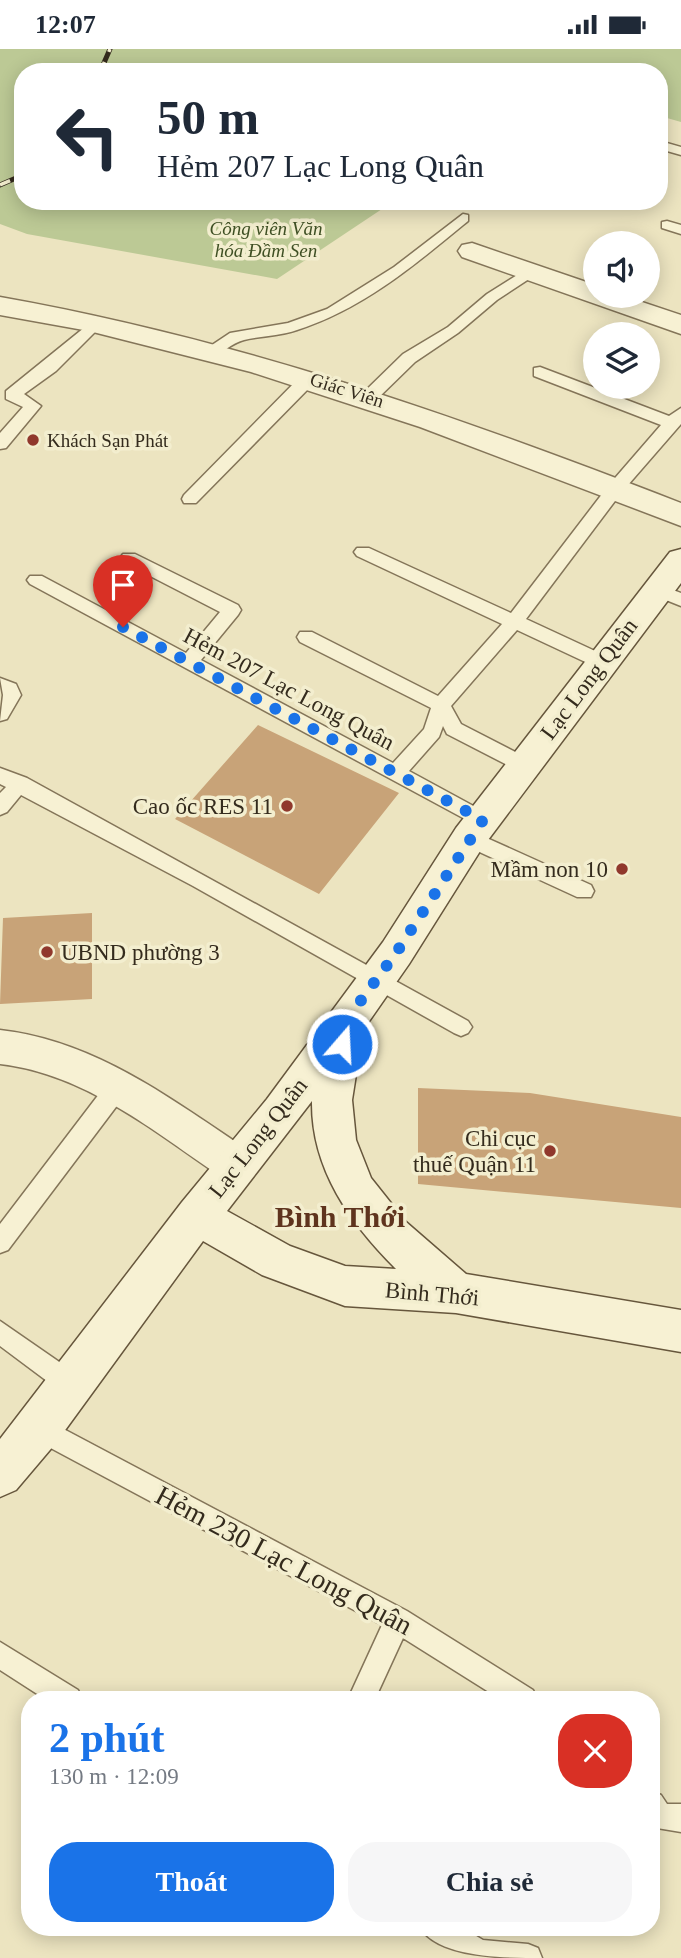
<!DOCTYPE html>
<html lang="vi">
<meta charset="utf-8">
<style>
:root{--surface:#fff;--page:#f6f6f7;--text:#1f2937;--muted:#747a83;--accent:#1a73e8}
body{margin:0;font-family:Georgia,serif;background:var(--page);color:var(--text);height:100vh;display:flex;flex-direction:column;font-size:26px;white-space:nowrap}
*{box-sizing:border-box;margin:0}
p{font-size:23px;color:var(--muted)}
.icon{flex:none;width:38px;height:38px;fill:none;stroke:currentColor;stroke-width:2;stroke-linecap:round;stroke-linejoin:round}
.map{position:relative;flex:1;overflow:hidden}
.panel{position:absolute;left:21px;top:1642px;width:639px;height:245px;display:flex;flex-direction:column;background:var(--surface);border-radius:28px;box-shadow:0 4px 18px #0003}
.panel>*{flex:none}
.top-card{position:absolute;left:14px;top:14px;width:654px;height:147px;border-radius:28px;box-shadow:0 4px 18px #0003;background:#fff;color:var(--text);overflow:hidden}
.fabs{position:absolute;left:583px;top:182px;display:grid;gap:14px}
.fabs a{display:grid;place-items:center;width:77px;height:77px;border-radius:50%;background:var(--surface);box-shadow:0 4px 18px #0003;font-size:35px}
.pin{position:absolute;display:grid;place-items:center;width:60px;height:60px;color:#fff;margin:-72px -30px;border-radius:50% 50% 50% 0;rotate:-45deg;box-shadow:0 0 7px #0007}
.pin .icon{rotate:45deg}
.me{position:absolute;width:77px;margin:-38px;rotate:19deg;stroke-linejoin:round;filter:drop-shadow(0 0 5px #0008)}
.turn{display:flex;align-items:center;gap:24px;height:147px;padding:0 28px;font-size:32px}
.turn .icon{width:91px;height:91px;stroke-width:2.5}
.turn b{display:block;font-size:49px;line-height:60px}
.round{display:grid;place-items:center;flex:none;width:74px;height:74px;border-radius:28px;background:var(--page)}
.headline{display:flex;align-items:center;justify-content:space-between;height:119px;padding:0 28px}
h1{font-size:42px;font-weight:600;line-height:52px;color:var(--accent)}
.action{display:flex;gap:14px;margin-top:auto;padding:14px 28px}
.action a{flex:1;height:80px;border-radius:28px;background:var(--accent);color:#fff;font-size:28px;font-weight:600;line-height:80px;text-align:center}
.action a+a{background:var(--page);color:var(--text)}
.status{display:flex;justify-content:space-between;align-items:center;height:49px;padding:0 35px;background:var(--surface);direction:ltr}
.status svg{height:19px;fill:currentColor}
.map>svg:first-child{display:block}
.green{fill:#bcc995}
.building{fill:#c8a378}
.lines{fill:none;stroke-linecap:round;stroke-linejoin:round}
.service-casing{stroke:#847559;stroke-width:3}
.minor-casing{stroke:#847559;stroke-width:3}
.tertiary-casing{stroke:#847559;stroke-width:3}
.secondary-casing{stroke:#66563c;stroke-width:3}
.service{fill:#f7f1d3;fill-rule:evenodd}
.minor{fill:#f7f1d3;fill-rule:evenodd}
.tertiary{fill:#f7f1d3;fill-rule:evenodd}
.secondary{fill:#f7f1d3;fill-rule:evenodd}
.rail-casing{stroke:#342b1d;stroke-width:5}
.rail{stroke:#f3eecf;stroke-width:3.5;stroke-dasharray:11;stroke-linecap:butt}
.route{stroke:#1a73e8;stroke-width:12;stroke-dasharray:0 21.6}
.poi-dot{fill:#90382c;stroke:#f3eecf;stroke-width:2.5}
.labels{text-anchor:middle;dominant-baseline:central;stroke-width:7;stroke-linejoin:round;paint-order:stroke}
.far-park-label{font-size:19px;font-style:italic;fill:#3f5024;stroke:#f3eecf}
.far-street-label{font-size:19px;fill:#342b1d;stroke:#f3eecf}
.far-poi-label{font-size:19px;fill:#342b1d;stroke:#f3eecf;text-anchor:start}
.street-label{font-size:23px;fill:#342b1d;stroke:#f3eecf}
.poi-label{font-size:23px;fill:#342b1d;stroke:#f3eecf;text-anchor:end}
.near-street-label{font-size:28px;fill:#342b1d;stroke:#f3eecf}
.district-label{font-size:30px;font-weight:bold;fill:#5f341e;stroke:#f3eecf}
</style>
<div class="status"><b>12:07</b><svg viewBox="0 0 49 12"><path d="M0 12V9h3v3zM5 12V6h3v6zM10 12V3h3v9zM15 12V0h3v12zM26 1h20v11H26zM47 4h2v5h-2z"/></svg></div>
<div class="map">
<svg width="681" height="1909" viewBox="0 0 681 1909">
<rect width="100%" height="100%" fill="#ece4c0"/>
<path class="green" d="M0,0h681v73l-21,-6v-44h-637v129h371l-117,78 -250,-45 -27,-10z"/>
<path class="building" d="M258,676l141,68 -80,101 -144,-75z
M92,864v86l-92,5 3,-86z
M418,1039l112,5 151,24v91l-263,-24z"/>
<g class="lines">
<defs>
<path id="service" d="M660,92l21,6v8l-21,-6z
M463,165l5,1v6c-52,43 -105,88 -171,109 -17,6 -36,6 -53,10 -14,3 -24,18 -39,15l-2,-4 27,-18 58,-10 39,-14 67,-42z
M667,172l14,4v9l-19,-6v-6z
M530,218l8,5 -3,3 -38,25 -39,33 -43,29 -40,39h-12v-8l40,-39 45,-27 39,-33z
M95,270l5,2v6l-44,44 -32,23 17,12 -35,42 -6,1v-16l23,-26 -17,-8v-8z
M540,318l129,49 12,-8v16l-60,69 -95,126 82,38 3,5 -3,5h-12l-79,-37 -66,76 10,18 70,36 3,5 -3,5h-14l-70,-36 -4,-8 -4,11 -30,34 81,44 3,5 -3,5h-14l-446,-241 -3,-4 3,-4h12l144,77 34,-41 -97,-50 -3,-4 3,-4h12l103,51 3,5 -3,5 -37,45 192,103 31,-34 7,-21 -131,-66 -3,-5 3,-5h12l126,64 64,-72 -145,-68 -3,-4 3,-4h12l142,65 98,-128 52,-60 -127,-49v-8z
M309,324l8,5 -2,4 -119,121h-12l-2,-4 2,-4 119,-121z
M657,535l24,9v13l-30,-12 -3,-4 3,-4z
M0,629l16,6 5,11 -14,24 -7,2 3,-26z
M0,719l27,10 441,243 4,6 -4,6 -7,3 -7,-3 -261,-147 -172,-91 -14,17 -7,3v-22l6,-6 -6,-3z
M469,781l122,55 3,6 -3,6h-14l-115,-53 -3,-6 3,-6z
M117,1030l8,2 3,7 -3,7 -117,155 -8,3v-29l109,-143z
M0,1272l81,56 3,8 -3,8 -9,4 -9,-4 -63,-47z
M39,1367l368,195 126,79 4,9h-37l-97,-61 -28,61h-27l34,-74 -352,-188 -3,-9 3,-9z
M0,1593l78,48 4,9h-37l-45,-29z
M651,1742l10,4 6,9h14v28l-30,-5z
M420,1878h41l22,13 45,4 10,4 4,10c-36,0 -105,0 -122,-31z"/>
<path id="minor" d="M472,194l123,42v11h29l57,19v19l-219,-77 -4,-6 4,-6z
M0,981c97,11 172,70 251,122l6,13 -6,13 -14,5 -14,-5c-70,-47 -137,-104 -223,-114z"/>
<path id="tertiary" d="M0,248c241,43 454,118 681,206v23l-261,-99 -169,-55 -162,-41 -89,-16z"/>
<path id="secondary" d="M681,500v34l-199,265 -73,116 -46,66 -11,70 4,40 15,38 35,44 60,52 215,36v42l-225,-39 -111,-7 -83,-31 -59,-34 -148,203 -39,46 -16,7v-58l182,-237 85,-103 116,-157 73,-114 214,-276zM312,1052c-1,68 38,122 84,168l-51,-3 -55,-20 -63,-35z"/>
</defs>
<use href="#service" class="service-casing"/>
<use href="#minor" class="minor-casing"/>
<use href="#tertiary" class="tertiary-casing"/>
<use href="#secondary" class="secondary-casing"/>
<use href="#service" class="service"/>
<use href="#minor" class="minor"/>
<use href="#tertiary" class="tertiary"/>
<use href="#secondary" class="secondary"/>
<defs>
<path id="rail" d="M100,23l10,-23
M0,136l23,-10"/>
</defs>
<use href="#rail" class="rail-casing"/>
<use href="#rail" class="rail"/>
</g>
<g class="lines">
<path class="route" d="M123,578l360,193 -87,133 -51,69 -3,22"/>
</g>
<g class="poi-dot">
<circle cx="33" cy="391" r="7"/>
<circle cx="287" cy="757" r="7"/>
<circle cx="622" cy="820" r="7"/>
<circle cx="47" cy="903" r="7"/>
<circle cx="550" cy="1102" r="7"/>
</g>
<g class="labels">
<g class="far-park-label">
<text x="266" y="179">Công viên Văn<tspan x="266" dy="22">hóa Đầm Sen</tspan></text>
</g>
<g class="far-street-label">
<text transform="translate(347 341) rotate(18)">Giác Viên</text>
</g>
<g class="far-poi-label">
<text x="47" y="391">Khách Sạn Phát</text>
</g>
<g class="street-label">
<text transform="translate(589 630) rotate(-53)">Lạc Long Quân</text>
<text transform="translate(289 640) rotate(28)">Hẻm 207 Lạc Long Quân</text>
<text transform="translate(258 1089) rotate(-52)">Lạc Long Quân</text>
<text transform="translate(432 1245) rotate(5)">Bình Thới</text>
</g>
<g class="poi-label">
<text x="273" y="757">Cao ốc RES 11</text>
<text x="608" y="820">Mầm non 10</text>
<text x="61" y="903" text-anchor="start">UBND phường 3</text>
<text x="536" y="1089">Chi cục<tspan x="536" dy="26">thuế Quận 11</tspan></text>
</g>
<g class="near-street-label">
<text transform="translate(284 1511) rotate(28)">Hẻm 230 Lạc Long Quân</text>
</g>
<g class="district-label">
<text x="340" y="1167">Bình Thới</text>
</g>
</g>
</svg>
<div class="fabs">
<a><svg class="icon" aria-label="sound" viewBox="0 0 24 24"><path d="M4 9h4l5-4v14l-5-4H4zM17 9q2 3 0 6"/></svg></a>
<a><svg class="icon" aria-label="layers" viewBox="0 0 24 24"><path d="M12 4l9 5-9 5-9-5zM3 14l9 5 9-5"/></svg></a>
</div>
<div class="pin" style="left:123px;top:578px;background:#d93025"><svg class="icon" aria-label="arrive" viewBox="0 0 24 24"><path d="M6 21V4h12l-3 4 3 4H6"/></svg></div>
<svg class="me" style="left:342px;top:995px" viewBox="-20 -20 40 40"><circle r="17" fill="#1a73e8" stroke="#fff" stroke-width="3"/><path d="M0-11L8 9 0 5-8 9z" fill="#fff"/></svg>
<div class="top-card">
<div class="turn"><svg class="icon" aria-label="left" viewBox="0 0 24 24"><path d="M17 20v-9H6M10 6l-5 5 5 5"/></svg><div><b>50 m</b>Hẻm 207 Lạc Long Quân</div></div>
</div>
<section class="panel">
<div class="headline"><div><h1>2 phút</h1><p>130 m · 12:09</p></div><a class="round" style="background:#d93025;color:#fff"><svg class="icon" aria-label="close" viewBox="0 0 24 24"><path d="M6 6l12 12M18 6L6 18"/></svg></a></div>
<div class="action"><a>Thoát</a><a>Chia sẻ</a></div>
</section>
</div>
